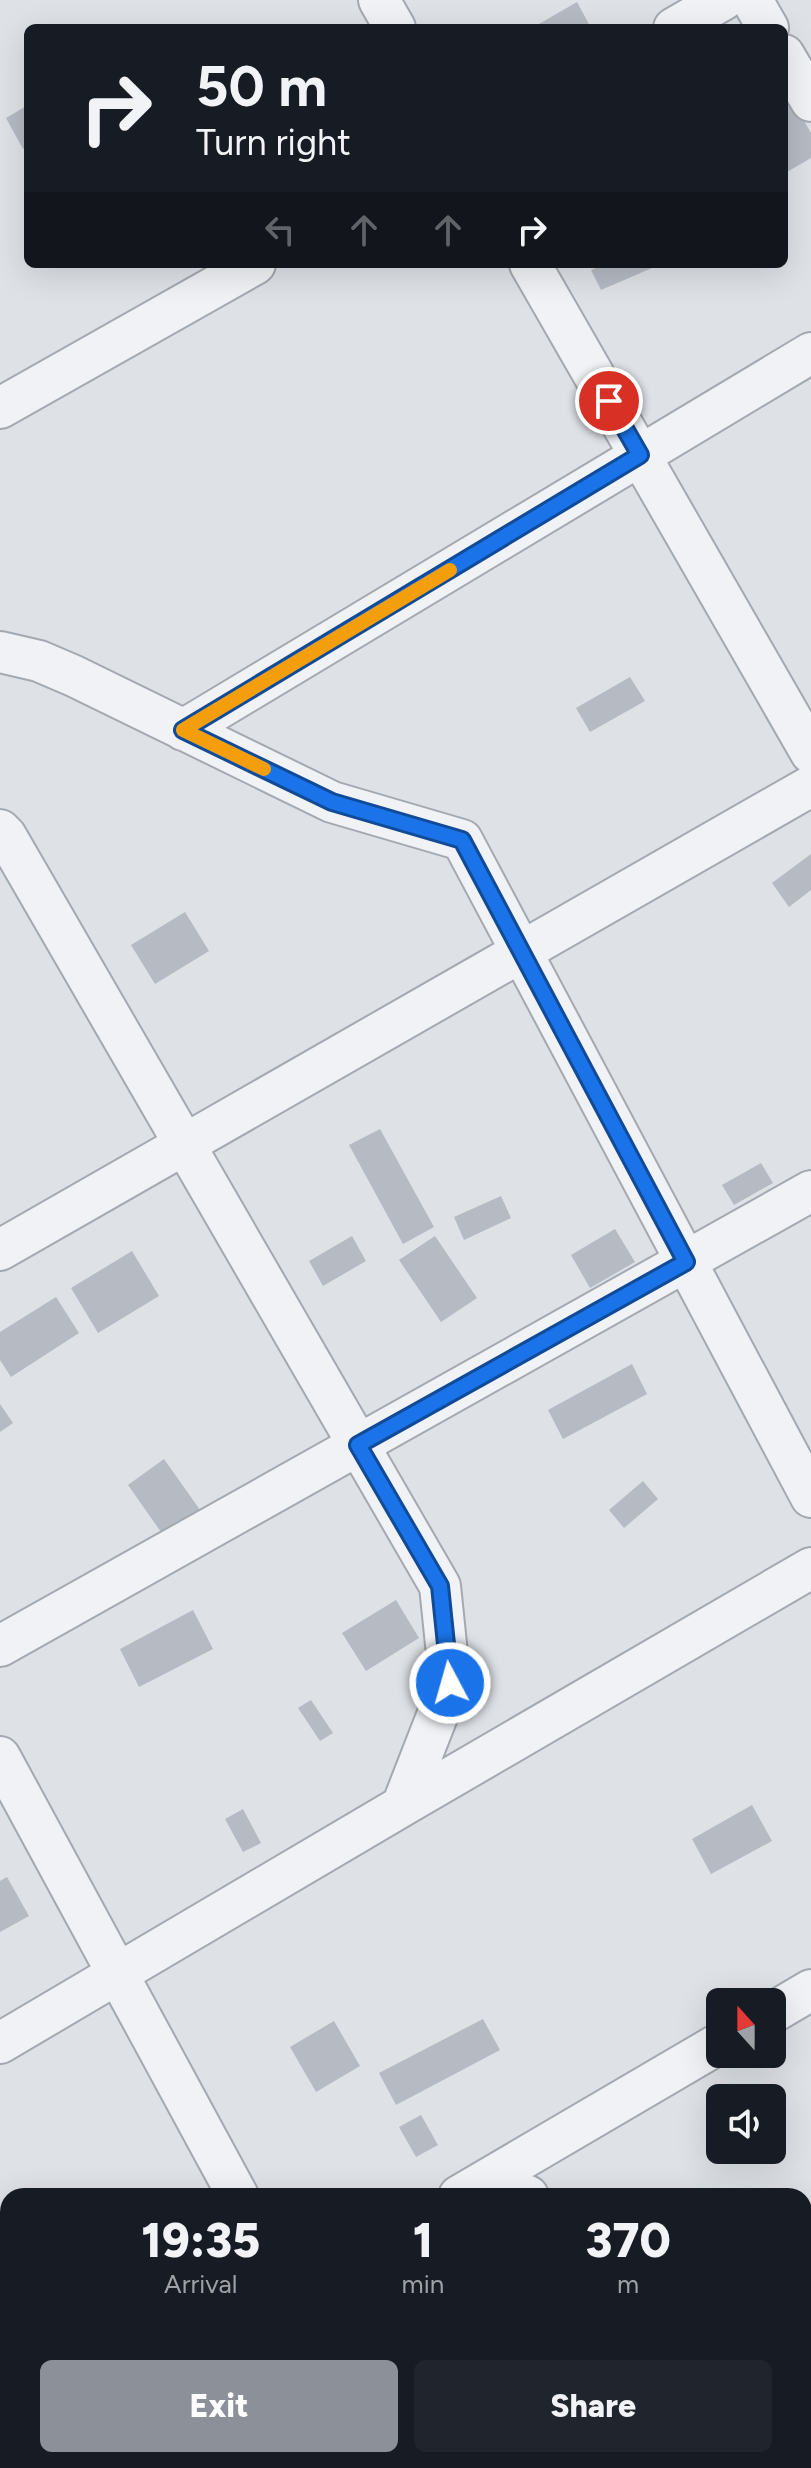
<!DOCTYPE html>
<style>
:root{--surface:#171b24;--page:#20242c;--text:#f1f3f6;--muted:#9ea1a6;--accent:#8c9099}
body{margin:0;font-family:Figtree,sans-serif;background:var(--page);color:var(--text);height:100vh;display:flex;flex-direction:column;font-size:30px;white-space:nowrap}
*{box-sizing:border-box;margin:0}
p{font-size:26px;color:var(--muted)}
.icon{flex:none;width:44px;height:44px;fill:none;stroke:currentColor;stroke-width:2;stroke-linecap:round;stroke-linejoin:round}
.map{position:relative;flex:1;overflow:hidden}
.panel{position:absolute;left:0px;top:2188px;width:812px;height:280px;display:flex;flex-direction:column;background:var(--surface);border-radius:24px 24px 0 0;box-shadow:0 8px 32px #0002}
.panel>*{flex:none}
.banner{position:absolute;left:24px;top:24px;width:764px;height:244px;border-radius:12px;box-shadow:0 8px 32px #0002;background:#171b24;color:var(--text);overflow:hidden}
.needle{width:52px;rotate:339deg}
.fabs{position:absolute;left:706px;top:1988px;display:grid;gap:16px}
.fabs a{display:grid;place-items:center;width:80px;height:80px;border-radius:12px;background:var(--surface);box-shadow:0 8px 32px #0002;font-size:40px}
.pin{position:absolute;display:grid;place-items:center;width:68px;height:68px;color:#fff;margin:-34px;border:4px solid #fff;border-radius:50%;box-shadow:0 2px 8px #0007}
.me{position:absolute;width:88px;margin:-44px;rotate:354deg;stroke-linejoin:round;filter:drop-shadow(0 0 6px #0008)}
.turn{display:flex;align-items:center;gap:28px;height:168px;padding:0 40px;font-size:36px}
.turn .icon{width:104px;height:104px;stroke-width:2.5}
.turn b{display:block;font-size:56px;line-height:68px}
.lanes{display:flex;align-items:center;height:76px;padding:0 40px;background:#0003;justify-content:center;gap:40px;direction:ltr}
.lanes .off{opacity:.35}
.eta{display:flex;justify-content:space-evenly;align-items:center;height:136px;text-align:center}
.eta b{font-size:48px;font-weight:800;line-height:56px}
.button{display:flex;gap:16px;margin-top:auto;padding:16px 40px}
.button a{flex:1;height:92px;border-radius:12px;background:var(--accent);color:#fff;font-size:32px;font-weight:800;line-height:92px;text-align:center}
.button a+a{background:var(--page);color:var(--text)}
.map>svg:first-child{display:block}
.building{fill:#b5bac3}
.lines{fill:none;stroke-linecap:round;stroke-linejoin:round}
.minor-casing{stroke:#a4a8b0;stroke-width:44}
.minor{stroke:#f0f2f5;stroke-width:40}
.route-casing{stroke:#114b97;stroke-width:20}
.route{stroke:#1a73e8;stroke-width:14}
.slow{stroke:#f59e0b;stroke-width:14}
</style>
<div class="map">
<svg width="811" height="2468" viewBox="0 0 811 2468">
<rect width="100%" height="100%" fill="#dee1e6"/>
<path class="building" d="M577,2l14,26h-59z
M784,86l27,47v25l-24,14 -3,-6z
M28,105v41l-5,3 -17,-31z
M604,264h46l2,4 -51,22 -10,-20z
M630,677l15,24 -55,31 -14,-24z
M811,854v36l-22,17 -17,-24z
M185,912l24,39 -54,33 -24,-39z
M380,1129l54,98 -31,17 -54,-99z
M761,1163l12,20 -39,22 -12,-20z
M501,1196l10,22 -47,22 -10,-23z
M615,1229l20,33 -45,26 -19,-33z
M352,1236l14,25 -43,25 -14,-25z
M435,1236l42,62 -36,24 -42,-62z
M132,1251l27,45 -61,37 -27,-45z
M56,1297l23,36 -68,44 -11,-17v-28z
M632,1364l15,30 -84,45 -15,-29z
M0,1404l13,19 -13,9z
M164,1459l41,58 -37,25 -40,-57z
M643,1481l15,18 -34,29 -15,-18z
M396,1600l23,38 -53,33 -24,-38z
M193,1610l20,39 -74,38 -19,-38z
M311,1700l22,33 -13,8 -22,-33z
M752,1805l20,36 -61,33 -19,-35z
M243,1809l18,34 -18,9 -18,-33z
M7,1877l22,39 -29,16v-51z
M483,2019l17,31 -104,55 -17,-32z
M334,2021l26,45 -44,26 -26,-45z
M421,2115l17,30 -22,12 -17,-30z"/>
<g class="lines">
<defs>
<path id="minor" d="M379,0l16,28
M752,0l16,28
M674,28l49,-28
M784,55l27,46
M530,264l281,489
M0,408l255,-144
M0,652l39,9 35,15 258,126 130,38 349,657
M183,730l628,-377
M0,830l6,6 434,750 10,97 -48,123 -402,237
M0,1250l811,-464
M0,1646l811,-455
M0,1757l238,439
M402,1806l409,-238
M772,2013l39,-23
M489,2179l39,17
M459,2196l261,-153
M804,2316l7,3
M804,2419l7,-4
M380,2460l4,8
M0,2465l9,-5
M709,2468l15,-8"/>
</defs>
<use href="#minor" class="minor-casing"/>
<use href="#minor" class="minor"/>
</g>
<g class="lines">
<defs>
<path id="route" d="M450,1683l-10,-97 -82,-141 328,-183 -224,-422 -130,-38 -149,-72 457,-275 -31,-54"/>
</defs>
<use href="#route" class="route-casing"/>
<use href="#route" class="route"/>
<path class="slow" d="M264,769l-81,-39 267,-160"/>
</g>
</svg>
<div class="fabs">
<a><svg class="needle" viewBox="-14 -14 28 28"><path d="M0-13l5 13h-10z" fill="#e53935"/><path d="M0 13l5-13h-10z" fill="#9ea1a6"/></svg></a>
<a><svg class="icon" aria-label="sound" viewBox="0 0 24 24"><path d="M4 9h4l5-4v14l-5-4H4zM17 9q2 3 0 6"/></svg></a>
</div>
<div class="pin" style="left:609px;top:401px;background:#d93025"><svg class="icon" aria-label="arrive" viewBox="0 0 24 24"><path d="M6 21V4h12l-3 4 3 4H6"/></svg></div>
<svg class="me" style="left:450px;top:1683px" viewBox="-20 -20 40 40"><circle r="17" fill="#1a73e8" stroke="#fff" stroke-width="3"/><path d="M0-11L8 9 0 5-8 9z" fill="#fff"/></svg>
<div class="banner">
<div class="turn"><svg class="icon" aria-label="right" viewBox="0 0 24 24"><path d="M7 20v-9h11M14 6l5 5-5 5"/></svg><div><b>50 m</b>Turn right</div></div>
<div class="lanes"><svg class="icon off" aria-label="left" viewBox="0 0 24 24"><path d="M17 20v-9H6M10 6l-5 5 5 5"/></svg><svg class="icon off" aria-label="ahead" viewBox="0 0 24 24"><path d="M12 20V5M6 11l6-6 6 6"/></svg><svg class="icon off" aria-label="ahead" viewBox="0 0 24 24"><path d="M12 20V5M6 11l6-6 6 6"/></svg><svg class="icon" aria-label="right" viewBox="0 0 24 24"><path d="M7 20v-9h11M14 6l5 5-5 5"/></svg></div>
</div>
<section class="panel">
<div class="eta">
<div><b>19:35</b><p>Arrival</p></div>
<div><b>1</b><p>min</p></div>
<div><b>370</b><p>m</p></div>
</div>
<div class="button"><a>Exit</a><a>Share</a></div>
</section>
</div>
